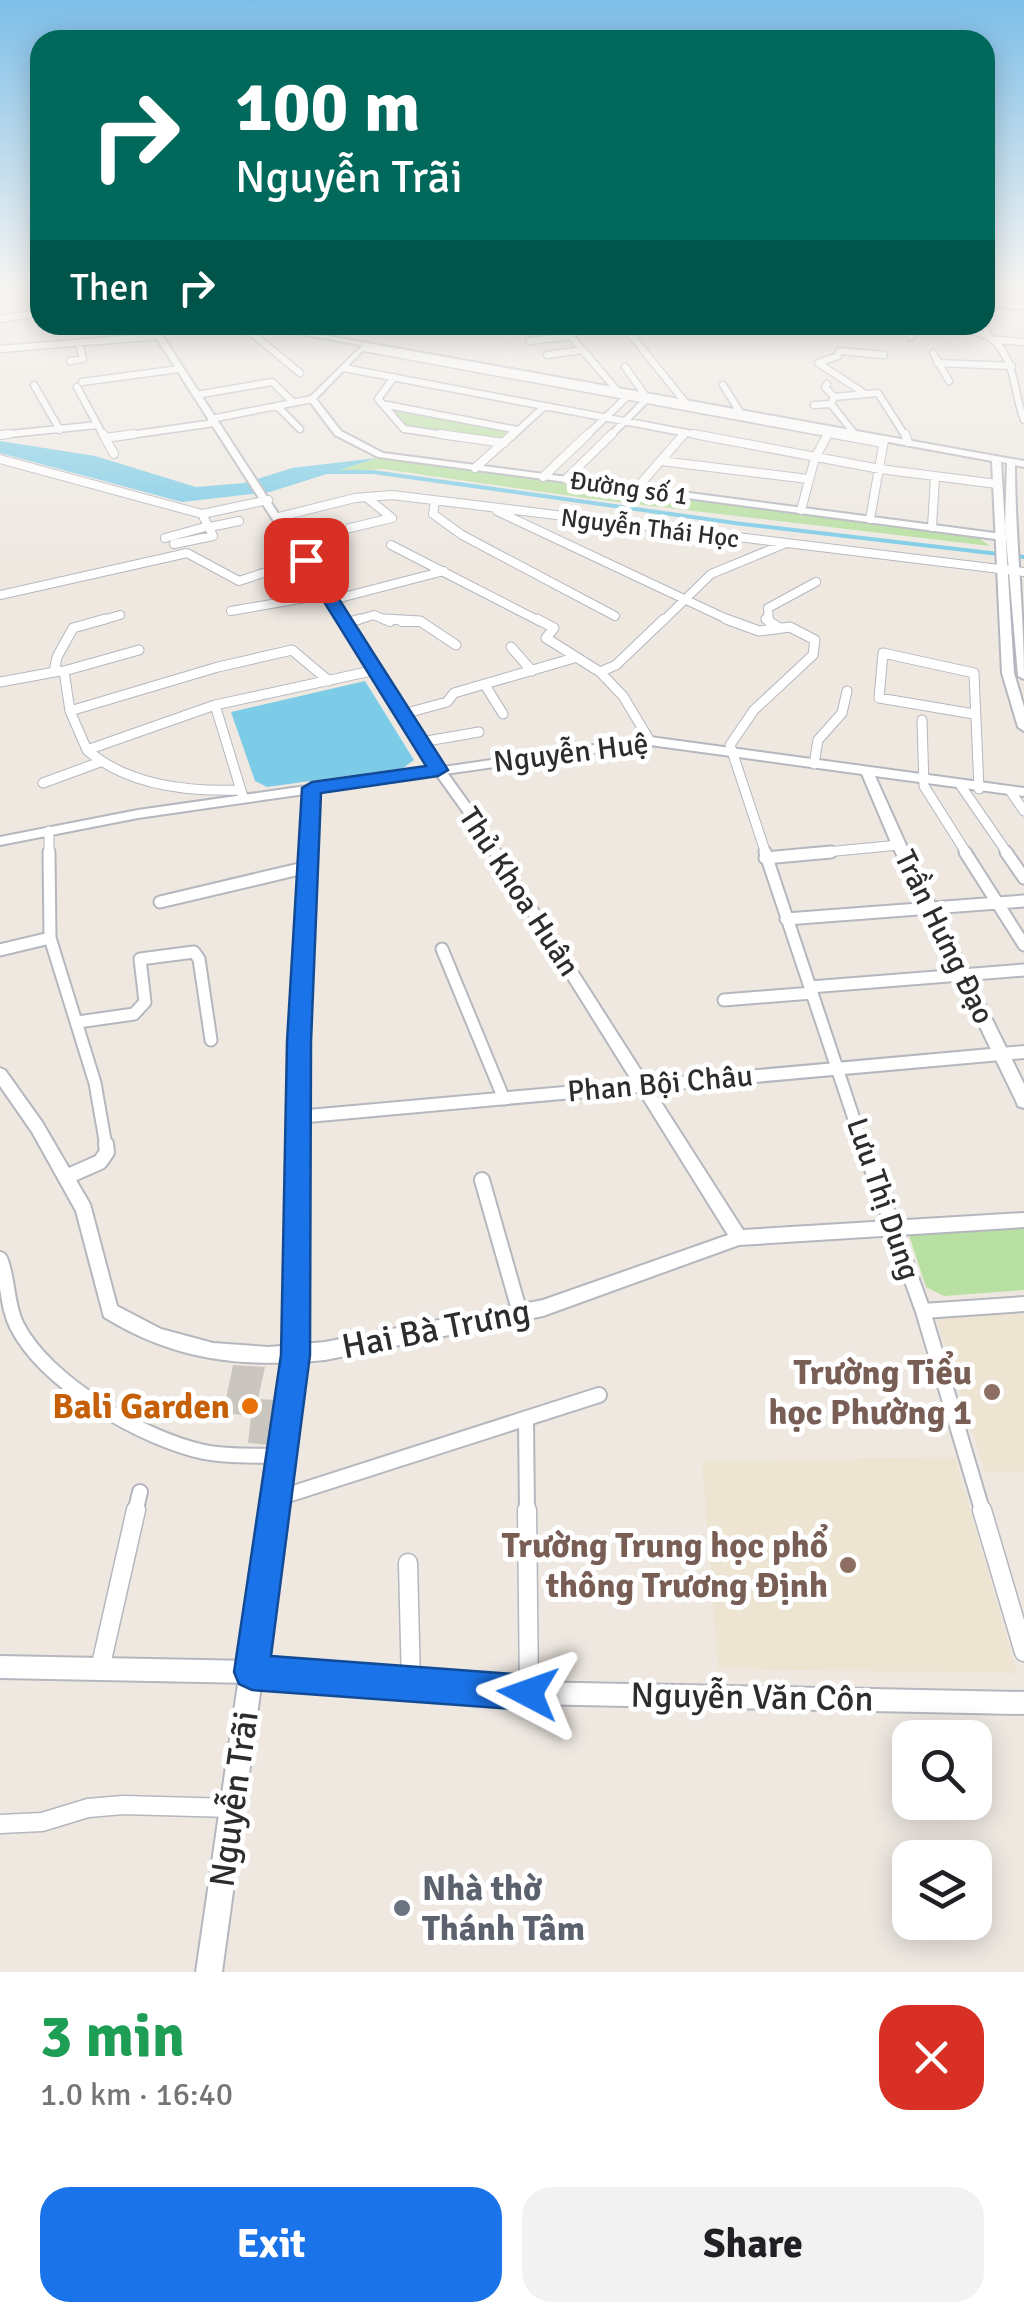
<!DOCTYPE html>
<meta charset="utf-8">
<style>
:root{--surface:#fff;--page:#f2f2f2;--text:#202124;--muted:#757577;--accent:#1a73e8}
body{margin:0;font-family:Signika,sans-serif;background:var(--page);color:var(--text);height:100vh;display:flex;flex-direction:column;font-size:38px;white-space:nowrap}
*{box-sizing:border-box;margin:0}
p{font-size:32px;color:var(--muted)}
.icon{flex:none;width:55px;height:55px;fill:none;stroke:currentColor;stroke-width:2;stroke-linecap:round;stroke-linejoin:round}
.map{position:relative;height:1972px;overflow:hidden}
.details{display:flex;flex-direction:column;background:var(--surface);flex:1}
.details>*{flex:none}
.top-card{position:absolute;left:30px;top:30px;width:965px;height:305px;border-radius:30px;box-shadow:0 5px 25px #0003;background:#00695c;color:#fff;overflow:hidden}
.fabs{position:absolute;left:892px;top:1720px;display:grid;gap:20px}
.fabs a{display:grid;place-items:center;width:100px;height:100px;border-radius:20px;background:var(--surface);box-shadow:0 5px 25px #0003;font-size:50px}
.pin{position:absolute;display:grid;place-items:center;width:85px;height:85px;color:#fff;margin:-42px;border-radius:20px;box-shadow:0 5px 15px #0006}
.me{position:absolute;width:110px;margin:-55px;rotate:274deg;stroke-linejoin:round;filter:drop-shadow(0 0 8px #0008)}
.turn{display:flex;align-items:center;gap:35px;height:210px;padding:0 40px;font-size:45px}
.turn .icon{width:130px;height:130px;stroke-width:2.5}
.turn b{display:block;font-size:70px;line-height:85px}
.then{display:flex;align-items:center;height:95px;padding:0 40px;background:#0003;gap:20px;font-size:38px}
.round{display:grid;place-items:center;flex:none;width:105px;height:105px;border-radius:30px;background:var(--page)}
.summary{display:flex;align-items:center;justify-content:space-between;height:170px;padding:0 40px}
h1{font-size:60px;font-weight:700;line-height:75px;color:#1e9e55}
.cta{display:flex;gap:20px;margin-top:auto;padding:20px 40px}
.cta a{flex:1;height:115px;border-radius:30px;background:var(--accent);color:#fff;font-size:40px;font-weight:700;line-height:115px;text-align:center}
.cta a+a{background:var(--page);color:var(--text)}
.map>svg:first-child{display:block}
.education{fill:#ede4d2}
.green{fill:#b8e0a2}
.water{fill:#7dcce7}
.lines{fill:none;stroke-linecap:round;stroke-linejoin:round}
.canal{fill:#7dcce7;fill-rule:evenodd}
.building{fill:#cac6bf}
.minor-far5-casing{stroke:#b5b7bf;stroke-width:9}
.minor-far4-casing{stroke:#b5b7bf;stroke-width:10}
.minor-far3-casing{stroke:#b5b7bf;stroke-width:11}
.minor-far2-casing{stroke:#b5b7bf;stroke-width:15}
.minor-far1-casing{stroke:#b5b7bf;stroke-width:18}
.minor-casing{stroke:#b5b7bf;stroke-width:21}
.tertiary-casing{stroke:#b5b7bf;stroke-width:4}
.secondary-casing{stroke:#b5b7bf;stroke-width:4}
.minor-far5{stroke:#fff;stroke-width:6}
.minor-far4{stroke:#fff;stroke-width:8}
.minor-far3{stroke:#fff;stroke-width:9}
.minor-far2{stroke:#fff;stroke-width:11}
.minor-far1{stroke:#fff;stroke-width:14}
.minor{stroke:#fff;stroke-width:18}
.tertiary{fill:#fff;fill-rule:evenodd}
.secondary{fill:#fff;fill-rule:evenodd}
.route{fill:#1a73e8;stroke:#114b97;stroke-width:2.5}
.education-dot{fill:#8d6e63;stroke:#fff;stroke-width:4}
.food-dot{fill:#e8710a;stroke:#fff;stroke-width:4}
.worship-dot{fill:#6b7280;stroke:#fff;stroke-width:4}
.labels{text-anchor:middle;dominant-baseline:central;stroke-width:10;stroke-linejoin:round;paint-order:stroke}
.far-street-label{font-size:25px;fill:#2d2d2d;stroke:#fff}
.street-label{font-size:30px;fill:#2d2d2d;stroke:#fff}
.near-street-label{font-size:35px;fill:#2d2d2d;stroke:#fff}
.near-education-label{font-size:35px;font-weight:bold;fill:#785e54;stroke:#fff;text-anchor:end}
.near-food-label{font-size:35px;font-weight:bold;fill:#c56008;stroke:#fff;text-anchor:end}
.near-worship-label{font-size:35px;font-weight:bold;fill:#5b616d;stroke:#fff;text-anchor:start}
</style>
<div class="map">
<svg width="1024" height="1972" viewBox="0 0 1024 1972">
<rect width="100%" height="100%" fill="#eee8e1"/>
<path class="education" d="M1024,1305v166l-39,1 -50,-159z
M955,1457l62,216 -299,-4 -16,-208z"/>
<path class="green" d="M390,407l121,21 -11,11 -93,-12z
M377,458l597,77 16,11 -405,-48 -202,-29 -48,2z
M1024,1220v70l-80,6 -18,-9 -17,-52 11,-11z"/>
<path class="water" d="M0,441l95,15 101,31 48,-4 48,-15 85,-10 -107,34 -88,10 -182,-49z
M365,681l49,79 -11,8 -136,19 -12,-6 -24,-69z"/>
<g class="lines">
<path class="canal" d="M321,470h52l369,52 282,33v4l-282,-33 -369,-52h-49l-4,-2z"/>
</g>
<path class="building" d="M233,1365l32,2 -7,32 18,1 -7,45 -21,-2 3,-27 -28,-3z"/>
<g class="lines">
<defs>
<path id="minor-far5" d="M0,298l9,-2 1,-8
M985,303l39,3
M0,319l40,-6
M242,325l58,48
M561,325l55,64
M906,325l5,12
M947,325l40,10
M985,325l2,10c30,21 25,54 37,85
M518,327l17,-2
M632,336l53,66
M996,340l28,2
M529,341l42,-5
M364,348l484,89
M0,349l160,-13
M933,353l16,28
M547,355l35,-5
M70,361l13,-2 -4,-15
M937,363l75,3
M625,367l20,28
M344,368l364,69
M394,377l-16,22 26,30 54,8
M82,382l97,-13
M827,384l-2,3 9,10
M34,385l26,45
M723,385l17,27
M77,387l27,50
M864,393l-46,-30 20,-7 1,-5 45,4
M196,395l76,-13 21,20
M382,404l136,26
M831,404l23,29
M814,405l17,-1 3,-7 44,-4 28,44
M277,406l23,23
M211,419l101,-20
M0,435l97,-10
M116,437l98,-14
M511,437l34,-31
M585,437l44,-42
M609,437l39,-39
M682,437l3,-4
M827,437l2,-4"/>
<path id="minor-far4" d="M103,434l11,20
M440,434l64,9
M694,434l186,35 117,15
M834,434l49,9
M905,434l3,8
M0,435l9,-1
M105,438l29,-4
M0,459l202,55 66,-14
M661,461l147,18
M475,468l38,-34
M543,477l45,-43
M566,479l46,-45
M636,489l48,-55
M435,502l-2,12 29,21 153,81
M801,510l14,-52 13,-24
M497,511l236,111
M279,517l76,-19 37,-3 632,77
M870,519l14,-79
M210,527l29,-6
M932,527l3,-50
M350,528l42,-10 -26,-21
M165,538l44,-12
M174,544l39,-8 -11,-22
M391,545l150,77
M0,595l187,-42 52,28 67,-22
M332,600l112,-29
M231,611l97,-17
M96,622l24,-7
M351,622l23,-7 16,7
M402,622h19
M662,622l49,-48 73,-30
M769,622l-1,-14 48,-26"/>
<path id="minor-far3" d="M384,619l36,2 36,24
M537,619l17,9 -8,10 54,34 16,-7 48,-46
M726,619l33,12 31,-4 25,13 -2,15 -59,55 -24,35 36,109
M766,619l13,9
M346,623l14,-4
M511,647l21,24
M54,672l3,-15 16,-29 32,-9
M600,672l23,24 27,45
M0,682l60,-11
M485,685l18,29
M215,705l28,92
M70,711l148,-44 74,-17 37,31
M403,714l44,-12 7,-9 120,-35
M974,714l-95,-16 4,-45 91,20 5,116
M922,720l2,66 43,68
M421,742l58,-10
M87,750l-17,-39 -6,-40 75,-21
M814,764l4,-24 24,-27 5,-22
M43,783l57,-21
M961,786l47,68
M241,790c-53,2 -113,-4 -154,-40l128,-45 161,-35
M1011,792l13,19
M49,831v23
M805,854l94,-9"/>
<path id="minor-far2" d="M49,852l1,86 45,145 11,63
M765,852l98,294
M965,852l59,93
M1006,852l18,26
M765,858l66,-6
M160,902l148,-35
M786,919l238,-18
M442,949l62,150
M0,950l50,-12
M810,987l214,-17
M724,1000l88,-7
M78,1022l56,-8 11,-12 -5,-43 54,-7 5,7 12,81"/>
<path id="minor-far1" d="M863,1144l60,167 60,202
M66,1177l34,-15 7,-10 -1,-8
M482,1180l38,133
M0,1259c9,21 6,46 17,67 29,57 126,113 187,126 25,5 52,3 77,4
M923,1311l101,-7
M526,1419l1,94
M275,1499l324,-104
M135,1513l5,-21"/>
<path id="minor" d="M527,1510l2,183
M982,1510l42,142
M408,1563l3,121
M100,1669l36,-159
M0,1824l42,-2 46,-14 35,-3 109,3"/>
<path id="tertiary" d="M366,342l2,3 -52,54 25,32 42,22 627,82 4,3 -4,3 -632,-84 -43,-22 -27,-36z
M439,766l4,1 36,50 168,263 377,-34v12l-370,33 89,139 281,-17v14l-285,18 -196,71 -218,44c-82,8 -150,1 -221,-43l-28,-106 -44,-79 -32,-46v-18l5,2 37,52 48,82 27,102 44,23 52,14 56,4 56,-5 218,-42 185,-65 -89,-143 -342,31 -5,-2 -3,-4 3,-4 5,-2 335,-30 -161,-258 -38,-53z
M0,1656l252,5 277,21 495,10v22l-495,-10 -277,-21 -252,-5z"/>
<path id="secondary" d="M148,325h8l1,3 37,-3 -34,7 283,435 207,-30 374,51v8l-149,-20 31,69 118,239v24l-6,-2 -2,-5 -124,-256 -30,-71 -212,-29 -332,47 -10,174 -2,389 -84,617h-26l90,-617 8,-389 11,-172 -167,24 -138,27v-8l138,-27 294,-42z
M251,325h16l757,136v6l-9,-2c0,72 9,143 9,214l-6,-3 -13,-150 2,-63 -6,-1 13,211 10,34v24l-6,-4 -16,-54 -10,-212z"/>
</defs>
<use href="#minor-far5" class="minor-far5-casing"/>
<use href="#minor-far4" class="minor-far4-casing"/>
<use href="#minor-far3" class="minor-far3-casing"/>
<use href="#minor-far2" class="minor-far2-casing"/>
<use href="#minor-far1" class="minor-far1-casing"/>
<use href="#minor" class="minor-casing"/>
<use href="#tertiary" class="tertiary-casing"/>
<use href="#secondary" class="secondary-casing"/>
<use href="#minor-far5" class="minor-far5"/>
<use href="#minor-far4" class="minor-far4"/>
<use href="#minor-far3" class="minor-far3"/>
<use href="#minor-far2" class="minor-far2"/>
<use href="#minor-far1" class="minor-far1"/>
<use href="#minor" class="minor"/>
<use href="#tertiary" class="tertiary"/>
<use href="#secondary" class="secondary"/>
</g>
<linearGradient id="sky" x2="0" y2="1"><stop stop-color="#7dbee8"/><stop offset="0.51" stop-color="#f7f5f2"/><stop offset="1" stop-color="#f7f5f2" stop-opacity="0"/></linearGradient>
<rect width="1024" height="564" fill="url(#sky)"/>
<path class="route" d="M306,555l8,5 134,210 -10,6 -117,17 -10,249 -1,313 -39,301 257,19 13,5 5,13 -5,12 -13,5 -276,-20 -13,-6 -5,-12 47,-317 6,-313 15,-254 10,-6 114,-16 -128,-206z"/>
<g class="education-dot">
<circle cx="992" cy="1392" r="10"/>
<circle cx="848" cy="1565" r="10"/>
</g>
<circle class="food-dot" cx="250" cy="1406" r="10"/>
<circle class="worship-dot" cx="402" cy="1908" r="10"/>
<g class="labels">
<g class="far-street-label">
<text transform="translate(629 488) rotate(8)">Đường số 1</text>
<text transform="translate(650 528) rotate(7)">Nguyễn Thái Học</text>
</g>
<g class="street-label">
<text transform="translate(571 753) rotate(-7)">Nguyễn Huệ</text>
<text transform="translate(519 892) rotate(57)">Thủ Khoa Huân</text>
<text transform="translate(944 937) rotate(64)">Trần Hưng Đạo</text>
<text transform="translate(660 1084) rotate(-5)">Phan Bội Châu</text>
<text transform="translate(883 1199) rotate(71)">Lưu Thị Dung</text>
</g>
<g class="near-street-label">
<text transform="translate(436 1329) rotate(-11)">Hai Bà Trưng</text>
<text transform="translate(752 1697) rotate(1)">Nguyễn Văn Côn</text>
<text transform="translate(234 1799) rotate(-82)">Nguyễn Trãi</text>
</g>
<g class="near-education-label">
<text x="972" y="1372">Trường Tiểu<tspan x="972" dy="40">học Phường 1</tspan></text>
<text x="828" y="1545">Trường Trung học phổ<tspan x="828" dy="40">thông Trương Định</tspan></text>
</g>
<g class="near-food-label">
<text x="230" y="1406">Bali Garden</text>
</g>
<g class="near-worship-label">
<text x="422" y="1888">Nhà thờ<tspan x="422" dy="40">Thánh Tâm</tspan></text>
</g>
</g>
</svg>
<div class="fabs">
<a><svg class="icon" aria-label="search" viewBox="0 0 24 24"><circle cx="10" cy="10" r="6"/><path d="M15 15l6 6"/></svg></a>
<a><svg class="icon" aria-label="layers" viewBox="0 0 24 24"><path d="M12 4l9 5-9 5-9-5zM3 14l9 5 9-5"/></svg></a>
</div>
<div class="pin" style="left:306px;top:560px;background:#d93025"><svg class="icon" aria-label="arrive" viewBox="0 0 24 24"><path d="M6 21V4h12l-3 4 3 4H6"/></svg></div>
<svg class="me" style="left:528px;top:1693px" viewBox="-20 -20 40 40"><path d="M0-17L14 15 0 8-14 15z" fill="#1a73e8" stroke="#fff" stroke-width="4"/></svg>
<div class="top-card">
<div class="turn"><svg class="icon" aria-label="right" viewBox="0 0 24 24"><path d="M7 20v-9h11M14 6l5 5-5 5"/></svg><div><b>100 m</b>Nguyễn Trãi</div></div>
<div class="then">Then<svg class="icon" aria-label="right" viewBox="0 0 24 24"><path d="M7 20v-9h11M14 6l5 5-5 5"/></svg></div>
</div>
</div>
<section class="details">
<div class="summary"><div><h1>3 min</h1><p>1.0 km · 16:40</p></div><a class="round" style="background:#d93025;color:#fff"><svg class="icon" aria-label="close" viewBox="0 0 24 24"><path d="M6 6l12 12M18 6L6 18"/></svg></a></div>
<div class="cta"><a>Exit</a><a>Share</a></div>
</section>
